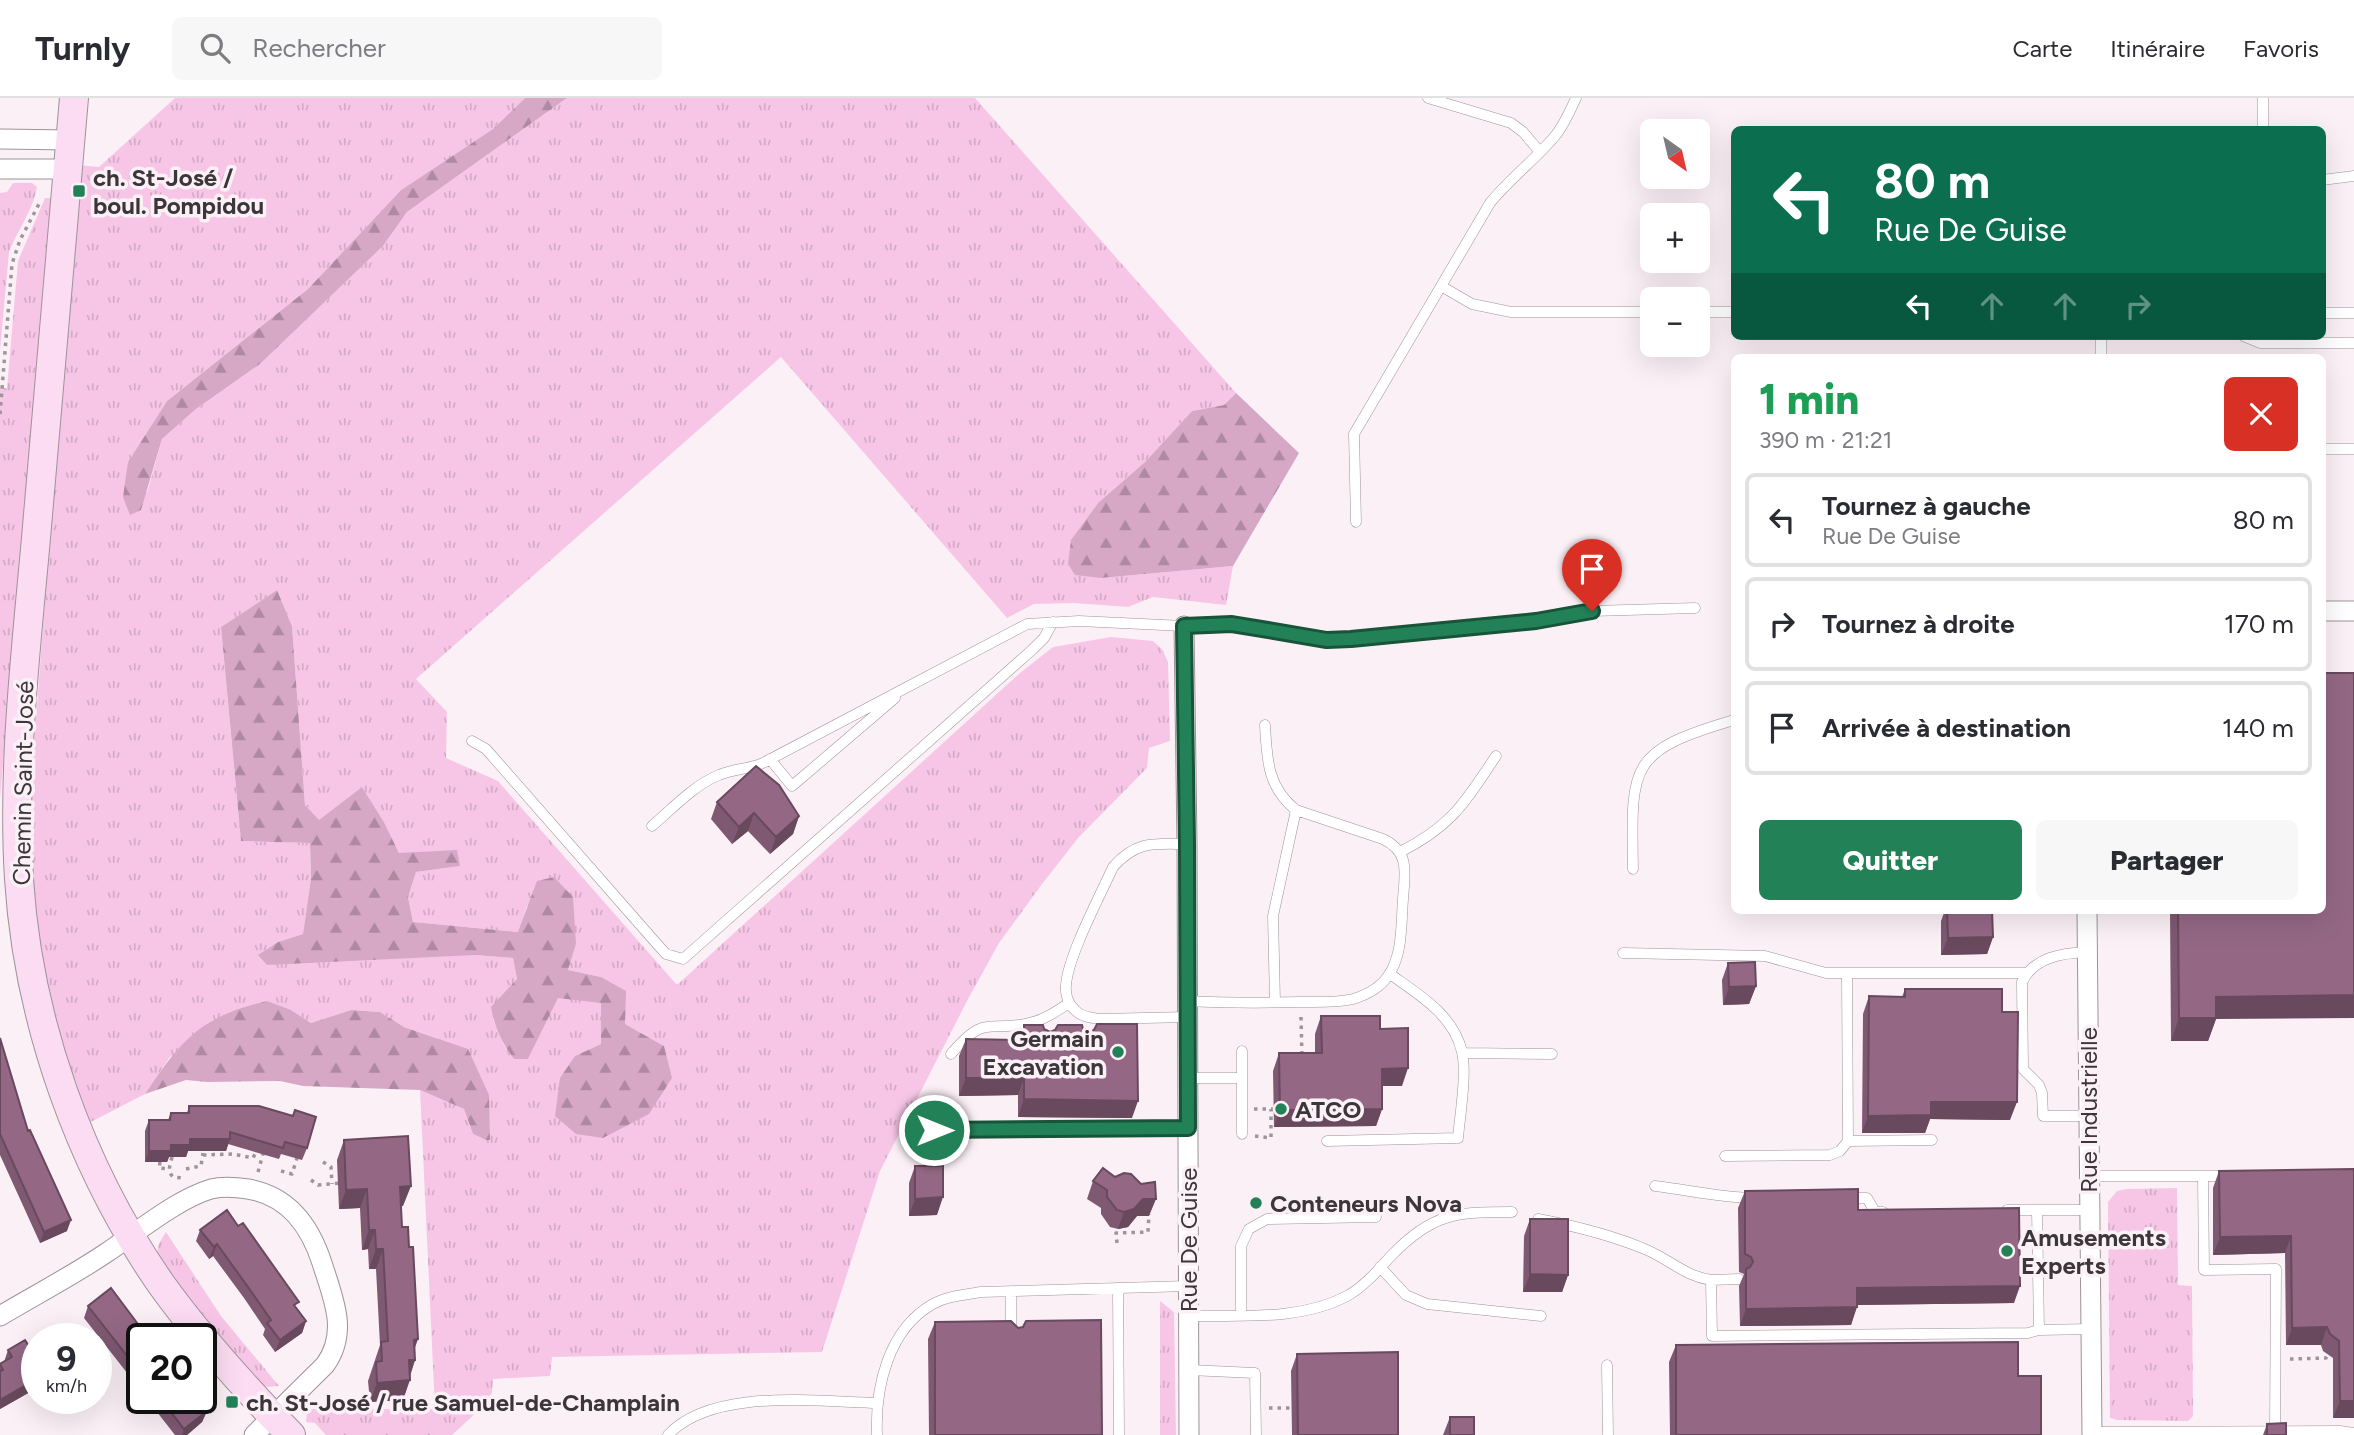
<!DOCTYPE html>
<html lang="fr">
<meta charset="utf-8">
<style>
:root{--surface:#fff;--page:#f7f7f7;--text:#2b2b33;--muted:#7c7c81;--line:#e1e1e2;--accent:#238158}
body{margin:0;font-family:Figtree,sans-serif;background:var(--page);color:var(--text);height:100vh;display:flex;flex-direction:column;font-size:26px;white-space:nowrap}
*{box-sizing:border-box;margin:0}
p{font-size:23px;color:var(--muted)}
.icon{flex:none;width:38px;height:38px;fill:none;stroke:currentColor;stroke-width:2;stroke-linecap:round;stroke-linejoin:round}
.map{position:relative;flex:1;overflow:hidden}
.details{position:absolute;left:1731px;top:256px;width:595px;height:560px;display:flex;flex-direction:column;background:var(--surface);border-radius:10px;box-shadow:0 7px 28px #0002}
.details>*{flex:none}
.banner{position:absolute;left:1731px;top:28px;width:595px;height:214px;border-radius:10px;box-shadow:0 7px 28px #0002;background:#0b6e4f;color:#fff;overflow:hidden}
.needle{width:46px;rotate:146deg}
.controls{position:absolute;left:1640px;top:21px;display:grid;gap:14px}
.controls a{display:grid;place-items:center;width:70px;height:70px;border-radius:10px;background:var(--surface);box-shadow:0 7px 28px #0002;font-size:35px}
.speed{position:absolute;left:21px;top:1225px;display:flex;gap:14px;font-size:35px;font-weight:700;text-align:center}
.speed>*{display:grid;place-content:center;width:91px;height:91px;border-radius:50%;background:var(--surface);box-shadow:0 7px 28px #0002;line-height:1}
.speed small{font-size:18px;font-weight:400}
.speed .limit{border:4px solid #111;border-radius:10px;background:#fff;color:#111}
.pin{position:absolute;display:grid;place-items:center;width:60px;height:60px;color:#fff;margin:-72px -30px;border-radius:50% 50% 50% 0;rotate:-45deg;box-shadow:0 0 7px #0007}
.pin .icon{rotate:45deg}
.me{position:absolute;width:77px;margin:-38px;rotate:90deg;stroke-linejoin:round;filter:drop-shadow(0 0 5px #0008)}
.turn{display:flex;align-items:center;gap:24px;height:147px;padding:0 28px;font-size:32px}
.turn .icon{width:91px;height:91px;stroke-width:2.5}
.turn b{display:block;font-size:49px;line-height:60px}
.lanes{display:flex;align-items:center;height:66px;padding:0 28px;background:#0003;justify-content:center;gap:35px;direction:ltr}
.lanes .off{opacity:.35}
.round{display:grid;place-items:center;flex:none;width:74px;height:74px;border-radius:10px;background:var(--page)}
.head{display:flex;align-items:center;justify-content:space-between;height:119px;padding:0 28px}
h1{font-size:42px;font-weight:800;line-height:52px;color:#1e9e55}
.cta{display:flex;gap:14px;margin-top:auto;padding:14px 28px}
.cta a{flex:1;height:80px;border-radius:10px;background:var(--accent);color:#fff;font-size:28px;font-weight:800;line-height:80px;text-align:center}
.cta a+a{background:var(--page);color:var(--text)}
ul{padding:0;list-style:none}
li{display:flex;align-items:center;gap:21px;height:94px;margin:0 14px 10px;padding:0 14px;border:4px solid var(--line);border-radius:10px}
li div{flex:1}
li b{display:block;font-size:26px}
li em{font-style:normal}
header{display:flex;align-items:center;gap:42px;box-sizing:border-box;height:98px;padding:0 35px;background:var(--surface);border-bottom:2px solid var(--line)}
header strong{font-size:33px}
nav{display:flex;gap:38px;margin-inline-start:auto;font-size:24px}
.search{width:490px;height:63px;background:var(--page);display:flex;align-items:center;gap:18px;box-sizing:border-box;padding:0 24px;border-radius:10px;color:var(--muted);font-size:26px}
.map>svg:first-child{display:block}
.grass{fill:url(#grass-tufts);fill-rule:evenodd}
.forest{fill:url(#forest-firs)}
.lines{fill:none;stroke-linecap:round;stroke-linejoin:round}
.lane-casing{stroke:#9d9299;stroke-width:11}
.street-casing{stroke:#9d9299;stroke-width:21}
.secondary-casing{stroke:#9d9299;stroke-width:30}
.path{stroke:#9d959a;stroke-width:3.5;stroke-dasharray:3.5 5;stroke-linecap:butt}
.lane{stroke:#fff;stroke-width:10}
.street{stroke:#fff;stroke-width:19}
.secondary{stroke:#fbdcf2;stroke-width:28}
.wall{fill:#7f5972}
.shaded-wall{fill:#68495d}
.building{fill:#946885;stroke:#68495d;stroke-width:2}
.route-casing{stroke:#175439;stroke-width:18}
.route{stroke:#238158;stroke-width:12}
.poi-dot{fill:#238158;stroke:#fcf0f7;stroke-width:2.5}
.labels{text-anchor:middle;dominant-baseline:central;stroke-width:7;stroke-linejoin:round;paint-order:stroke}
.poi-label{font-size:24px;font-weight:bold;fill:#3a3639;stroke:#fcf0f7;text-anchor:start}
.street-label{font-size:24px;fill:#3a3639;stroke:#fcf0f7}
</style>
<header>
<strong>Turnly</strong>
<div class="search"><svg class="icon" aria-label="search" viewBox="0 0 24 24"><circle cx="10" cy="10" r="6"/><path d="M15 15l6 6"/></svg>Rechercher</div>
<nav><a>Carte</a><a>Itinéraire</a><a>Favoris</a></nav>
</header>
<div class="map">
<svg width="2354" height="1337" viewBox="0 0 2354 1337">
<defs>
<pattern id="grass-tufts" width="24" height="20" patternUnits="userSpaceOnUse" patternTransform="scale(1.75)"><rect width="24" height="20" fill="#f7c6e6"/><path d="M3 7l-1-3M5 7V3M7 7l1-3M15 17l-1-3M17 17v-4M19 17l1-3" fill="none" stroke="#d4abc6"/></pattern>
<pattern id="forest-firs" width="22" height="20" patternUnits="userSpaceOnUse" patternTransform="scale(1.75)"><rect width="22" height="20" fill="#d7a7c6"/><path d="M5 1l3.5 6h-7zM16 11l3.5 6h-7z" fill="#af89a2"/></pattern>
</defs>
<rect width="100%" height="100%" fill="#fcf0f7"/>
<path class="grass" d="M175,0h350l-32,31 -92,61 -93,99 -141,112 -39,61 19,31 15,-54 34,-30 64,-45 123,-118 24,-34 160,-114h408l261,295 -12,12 -32,6 -47,51 -46,40 2,76 132,-12 -7,39 -73,-8 -25,10 -55,-4 -39,1 -27,14 -226,-261 -365,322 31,33 -1,46 52,23 179,204 343,-312 33,-26 58,-10 42,4 9,8 6,13 2,79 -21,7 -2,20 -68,69 -37,47 -43,59 -32,58 -87,170 -58,181 -270,5 -2,19 -57,3 -1,14 -15,19 -25,23h-126l-11,-12 -9,-1 1,-10 -4,-1 1,-2h131l-15,-319 44,19 9,25 13,6 -49,-102 -33,-11 -24,-15 -29,-2 -40,13 -20,-13 -121,47 -25,37 -58,30 -34,-104 -18,-100 -4,-62 -1,-60 48,-633 21,2zM277,492l15,36 13,179 14,16 43,-34 22,35 15,31 60,13 -43,6 -8,25 5,25 106,10 8,-26 49,37 -8,27 33,7 24,47 39,22 -89,10 26,-12v-42l-43,-5 -30,62h-14l-10,-14 -11,-26 24,-40 -4,-21 -38,-3h-216l19,-13 25,-8 8,-56 -1,-35 -69,-2 -20,-214z
M13,85h19l5,4c-5,26 -19,42 -28,65l-9,98v-157l7,-1z
M45,100h7l-52,601v-411h7l11,-127z
M2177,1090l1,97 14,1 1,130 -5,5 -71,-1 -7,-2 -2,-216 9,-11 9,-2z
M166,1134l55,84 58,70 -11,1 -12,-4 -50,-57 -49,-71 1,-10z
M1160,1203l14,11 2,123h-16z"/>
<path class="forest" d="M525,0h42l-160,114 -24,34 -123,118 -64,45 -34,30 -21,71 -11,5 -7,-18 5,-35 39,-61 141,-112 93,-99 92,-61z
M1236,295l63,60 -66,113 -132,12 -26,-3 -7,-11 3,-24 28,-38 46,-40 47,-51 32,-6z
M277,492l15,36 13,179 14,15 43,-33 22,35 15,31 58,-3 3,16 -44,6 -8,25 5,25 105,10 19,-51 17,-4 19,20 3,47 -8,26 33,7 25,14 -1,33 39,22 8,32 -23,36 -46,24 -27,-4 -21,-18 5,-38 15,-22 26,-12v-41l-43,-5 -30,61h-14c-12,-16 -20,-33 -23,-52l26,-28 -4,-21 -38,-3 -208,10 -9,-10 20,-13 25,-8 8,-56 -1,-35 -69,-2 -20,-214z
M267,903l24,9 20,13 40,-13 29,2 24,15 64,22 21,46 1,45h-4l-13,-6 -9,-25 -44,-19 -117,-4 -23,-5 -73,1 -21,-2 -41,14c37,-55 55,-77 122,-93z"/>
<g class="lines">
<defs>
<path id="lane" d="M1428,0l83,25 12,9 17,20
M2263,0v32
M2322,82l32,-4
M1441,188l31,18 39,8h141
M1698,214h36
M2322,215h32
M2101,238v21
M2243,238l17,7h94
M2322,351h32
M1356,424l-2,-88 136,-231c19,-24 45,-43 65,-67 9,-11 15,-25 21,-38
M472,643l14,8 171,195 9,10 17,5 349,-309 12,-12 9,-16
M770,661l22,27 103,-88
M652,728c20,-17 42,-41 67,-51 14,-6 30,-6 44,-12l264,-139 52,-3 105,5 48,-2 95,16 209,-19 56,-10 103,-3
M1187,746c-33,0 -50,-4 -74,23 -13,29 -45,89 -47,118 -1,9 2,19 9,25 6,7 17,8 25,9l88,-2
M1400,754c52,-26 65,-50 96,-96
M1633,771c-2,-105 -4,-118 101,-149
M2088,854c-26,1 -54,5 -66,30l1,87 16,16 3,8 1,23h45
M1623,855l142,3 61,17h200
M1847,875l1,168 84,-1
M1188,903c37,2 74,2 112,1 17,0 36,1 53,-3 13,-4 27,-11 35,-23 15,-21 13,-52 15,-77 2,-27 7,-47 -20,-60l-87,-29c-29,-23 -29,-51 -31,-85
M1275,904l-2,-86 23,-106
M1463,955l89,1
M951,956c35,-41 35,-21 78,-31 15,-3 28,-12 40,-20
M1188,980h54v56
M1242,980v-27
M934,1032l254,-2
M1327,1043l131,-3c2,-23 9,-65 4,-86 -8,-37 -44,-58 -72,-78
M1725,1058l105,-1 10,-4 8,-10
M2089,1078h139
M2203,1078l1,94 72,-1 -1,162
M1655,1088c34,4 66,12 100,12
M1847,1100h20l8,14h8
M2007,1112h30
M2089,1112h-52l2,120 52,-1
M1538,1121c37,7 74,16 109,31 23,10 38,26 64,30
M1380,1169l26,28 21,9 114,12
M1739,1181l-28,1 1,56 316,-3 11,-3
M1118,1190l1,147
M1011,1193v43
M1241,1217v-69l8,-17 18,-10 109,-2
M1188,1218c53,-1 112,5 159,-20 18,-10 31,-26 44,-40 41,-43 65,-44 121,-44
M1607,1267l1,70
M1189,1272l66,3 1,62
M2092,1334l248,-1 14,2
M668,1337c44,-48 151,-33 210,-32
M877,1337c-2,-47 11,-106 56,-131 14,-8 31,-9 48,-12l207,-6"/>
<path id="street" d="M0,41l70,1
M0,71h67
M2322,513h32
M1184,528l3,218 2,591
M2087,812l5,525
M0,1218c35,-21 72,-40 106,-63 30,-20 71,-54 105,-64 12,-3 24,-2 37,0 41,7 62,37 74,74 11,35 27,69 3,102l-71,70"/>
<path id="secondary" d="M74,0c-13,147 -25,293 -38,440 -10,112 -24,228 -17,341 9,142 61,288 142,405 39,54 83,103 130,151"/>
</defs>
<use href="#lane" class="lane-casing"/>
<use href="#street" class="street-casing"/>
<use href="#secondary" class="secondary-casing"/>
<path class="path" d="M0,316l12,-150 8,-24 19,-36
M1301,919l1,41
M1254,1011h19
M1255,1038l16,2v-29
M203,1057l30,-1 20,4 3,-6
M172,1059c-2,8 -5,14 1,20l11,1
M160,1064l-1,6 10,1
M323,1064l8,5 1,17
M186,1071l15,-3 2,-13
M281,1073l11,3 5,-16
M258,1074l5,-18
M311,1082l7,5 24,-2
M1117,1145l-1,-10 32,-1 1,-18
M2290,1261l36,-1 2,-3
M1269,1310h23"/>
<use href="#lane" class="lane"/>
<use href="#street" class="street"/>
<use href="#secondary" class="secondary"/>
</g>
<path class="wall" d="M717,704l82,14 -6,18 -23,20 -22,-23 -16,13 -21,-25z
M1945,812h47l1,27 -6,17 -46,1v-34z
M2170,812h152l-106,109 -8,22h-37z
M1728,865l28,23 -7,18 -26,1 -1,-25z
M1905,891l97,23 8,108 -80,-1 -5,14h-63l1,-119 6,-18 33,1z
M1321,918l59,13 22,57h-20v23l-6,17 -102,1 -1,-56 6,-18h36v-19z
M1024,927l20,4 6,3 33,-3 49,89 -114,-1v-22l-59,1v-40l7,-17 53,1z
M0,940l28,93 39,100 -27,12 -40,-88z
M189,1008l118,42 -5,12 -21,-6 -2,5 -51,-15 -2,7h-38l-2,6h-17l-2,5h-22v-31l4,-11h19l3,-7h16z
M344,1042l59,66h-2l1,21 13,133 -12,40 -33,2 -2,-21 12,-36 -4,-76h-7l-1,-20 -6,1 -2,-42 -21,1 -2,-49z
M915,1068l22,49 -28,1v-33z
M2354,1071v249h-21v-60l-10,-7 -2,-6h-35l-1,-92 -72,2v-67l6,-17z
M1093,1083l56,35h-12l-9,11 -10,2 -8,-2 -9,-13v-6l-14,-9z
M1745,1093l113,19 156,93 -157,2 -6,20 -111,1 -1,-40 5,-12 -5,-2 -1,-64z
M1530,1121l38,56 -6,17h-39l1,-56z
M200,1132l97,78 9,13 -4,12 -27,19 -12,-17 2,-6 -21,-31 -31,-42 -4,3 -13,-18z
M88,1208l54,33v53l-58,-74z
M935,1224l167,113h-173l-1,-96z
M37,1244v46l-37,21v-45l4,-2 4,-12 21,-4z
M1676,1247l342,31 23,59h-371l-1,-73z
M1297,1256l101,81h-106l-1,-64z
M146,1300h50l11,13 -5,11 -15,13h-12z
M1450,1319l24,18h-31z
M2267,1326l19,11h-23z"/>
<path class="shaded-wall" d="M754,715l-6,18 -16,13 7,-17z
M799,718l-6,18 -23,20 6,-17z
M1993,839l-6,17 -46,1 7,-17z
M1756,888l-7,18 -26,1 6,-18z
M2354,897v23l-138,1 -8,22h-37l8,-23 37,-21z
M1408,970l-6,18h-26l6,-17z
M966,980h58l-6,17 -59,1z
M1024,1001l114,2 -6,17 -114,-1z
M1931,1004h86l-7,18 -80,-1 -5,14h-63l6,-17z
M1382,1011l-6,17 -102,1 6,-17z
M190,1041h40l-4,12h-38l-2,6h-17l-2,5h-22l4,-11z
M411,1088l-8,20 -10,1 7,-20z
M367,1091l-7,19 -21,1 7,-19z
M943,1099l-6,18 -28,1 6,-17z
M1143,1101h13l-7,17h-12l-9,11 -10,2 6,-17z
M71,1122l-4,11 -27,12 4,-11z
M369,1132h6l-7,19 -6,1z
M2291,1138l-6,17 -72,2 7,-18z
M217,1146l-4,12 -4,3 5,-12z
M376,1151h7l-7,20h-7z
M1530,1176l38,1 -6,17h-39z
M2020,1188l-6,17 -163,2 6,-17z
M1857,1209l-6,18 -111,1 6,-17z
M306,1223l-4,12 -27,19 5,-12z
M2327,1229l-6,18h-35l6,-17z
M418,1241l-7,20 3,-19z
M409,1262h6l-7,20z
M37,1281v9l-37,21v-9z
M410,1282l-7,20 -33,2 7,-19z
M2340,1303h14v17h-21z
M207,1313l-5,11 -15,13h-5l2,-6z"/>
<path class="building" d="M2322,575h32v322l-138,2v21h-37l-1,-108h144z
M756,668l23,19 20,31 -23,21 -22,-24 -15,14 -22,-25z
M1947,812h45l1,27 -45,1z
M1755,864l1,24 -27,1 -1,-24z
M1905,891h97v23h16l-1,90h-86v13l-63,1 1,-120 36,1z
M1321,918h59v13l28,-1v40l-26,1v40l-102,1 -1,-57h43z
M1097,926h40l1,77 -114,-2v-21h-58v-39l58,1v-15h19l1,4 6,3 5,-2 3,-5h24l1,4 6,3 5,-2z
M0,940l28,93 2,-1 41,90 -27,12 -44,-98z
M189,1008h70l34,10 2,-6 21,7 -9,31 -22,-6 -2,6 -53,-16v7h-40v6h-19v6h-22v-31h21l1,-7h18z
M408,1038l3,50 -11,1 2,40h6l1,20h4l5,92 -4,1 1,20h-6l1,20 -33,3 -1,-21 6,-1 -1,-19 7,-1 -5,-92h-7l-1,-19h-6l-2,-41 -21,1 -2,-50z
M915,1068h28v31l-28,2z
M1103,1070l12,9 9,-4 7,1 10,10 14,-2 1,17h-13l-9,10 -10,3 -7,-2 -10,-13v-7l-14,-9z
M2354,1071v232h-14l-1,-60 -9,-7 -3,-7 -35,1 -1,-92 -71,1 -1,-66z
M1858,1091v21l161,-2 1,78 -163,2v19l-111,2v-40l4,-2 3,-5 -2,-5 -6,-3v-63z
M227,1112l11,16 5,-3 56,79 -5,3 12,16 -26,19 -13,-17 4,-3 -23,-33 -31,-43 -3,3 -14,-17z
M1530,1121h38v56l-38,-1z
M111,1190l38,51h-7v36l-54,-69z
M1101,1222l1,115h-167v-113l76,-1 7,7 5,-1 3,-6z
M25,1242l4,6 8,-4v37l-37,21v-29l3,-1 -3,-6 12,-7 -4,-7z
M2018,1244v34h23v59h-365v-90z
M1398,1254v83h-100l-1,-81z
M160,1300h36l11,13 -23,18z
M1450,1319h24v18h-24z
M2286,1325v12h-19v-11z"/>
<g class="lines">
<defs>
<path id="route" d="M934,1032l254,-2 -1,-284 -3,-218 48,-2 95,16 24,-1 185,-18 56,-10"/>
</defs>
<use href="#route" class="route-casing"/>
<use href="#route" class="route"/>
</g>
<g class="poi-dot">
<rect x="72" y="86" width="14" height="14" rx="3.5"/>
<circle cx="1118" cy="954" r="7"/>
<circle cx="1281" cy="1011" r="7"/>
<circle cx="1256" cy="1105" r="7"/>
<circle cx="2007" cy="1153" r="7"/>
<rect x="225" y="1297" width="14" height="14" rx="3.5"/>
</g>
<g class="labels">
<g class="poi-label">
<text x="93" y="79">ch. St-José /<tspan x="93" dy="28">boul. Pompidou</tspan></text>
<text x="1104" y="940" text-anchor="end">Germain<tspan x="1104" dy="28">Excavation</tspan></text>
<text x="1295" y="1011">ATCO</text>
<text x="1270" y="1105">Conteneurs Nova</text>
<text x="2021" y="1139">Amusements<tspan x="2021" dy="28">Experts</tspan></text>
<text x="246" y="1304">ch. St-José / rue Samuel-de-Champlain</text>
</g>
<g class="street-label">
<text transform="translate(23 685) rotate(-89)">Chemin Saint-José</text>
<text transform="translate(2088 1012) rotate(-90)">Rue Industrielle</text>
<text transform="translate(1188 1142) rotate(-90)">Rue De Guise</text>
</g>
</g>
</svg>
<div class="controls">
<a><svg class="needle" viewBox="-14 -14 28 28"><path d="M0-13l5 13h-10z" fill="#e53935"/><path d="M0 13l5-13h-10z" fill="#7c7c81"/></svg></a>
<a>+</a>
<a>−</a>
</div>
<div class="speed"><div>9<small>km/h</small></div><div class="limit">20</div></div>
<div class="pin" style="left:1592px;top:513px;background:#d93025"><svg class="icon" aria-label="arrive" viewBox="0 0 24 24"><path d="M6 21V4h12l-3 4 3 4H6"/></svg></div>
<svg class="me" style="left:934px;top:1032px" viewBox="-20 -20 40 40"><circle r="17" fill="#238158" stroke="#fff" stroke-width="3"/><path d="M0-11L8 9 0 5-8 9z" fill="#fff"/></svg>
<div class="banner">
<div class="turn"><svg class="icon" aria-label="left" viewBox="0 0 24 24"><path d="M17 20v-9H6M10 6l-5 5 5 5"/></svg><div><b>80 m</b>Rue De Guise</div></div>
<div class="lanes"><svg class="icon" aria-label="left" viewBox="0 0 24 24"><path d="M17 20v-9H6M10 6l-5 5 5 5"/></svg><svg class="icon off" aria-label="ahead" viewBox="0 0 24 24"><path d="M12 20V5M6 11l6-6 6 6"/></svg><svg class="icon off" aria-label="ahead" viewBox="0 0 24 24"><path d="M12 20V5M6 11l6-6 6 6"/></svg><svg class="icon off" aria-label="right" viewBox="0 0 24 24"><path d="M7 20v-9h11M14 6l5 5-5 5"/></svg></div>
</div>
<section class="details">
<div class="head"><div><h1>1 min</h1><p>390 m · 21:21</p></div><a class="round" style="background:#d93025;color:#fff"><svg class="icon" aria-label="close" viewBox="0 0 24 24"><path d="M6 6l12 12M18 6L6 18"/></svg></a></div>
<ul>
<li><svg class="icon" aria-label="left" viewBox="0 0 24 24"><path d="M17 20v-9H6M10 6l-5 5 5 5"/></svg><div><b>Tournez à gauche</b><p>Rue De Guise</p></div><em>80 m</em></li>
<li><svg class="icon" aria-label="right" viewBox="0 0 24 24"><path d="M7 20v-9h11M14 6l5 5-5 5"/></svg><div><b>Tournez à droite</b></div><em>170 m</em></li>
<li><svg class="icon" aria-label="arrive" viewBox="0 0 24 24"><path d="M6 21V4h12l-3 4 3 4H6"/></svg><div><b>Arrivée à destination</b></div><em>140 m</em></li>
</ul>
<div class="cta"><a>Quitter</a><a>Partager</a></div>
</section>
</div>
